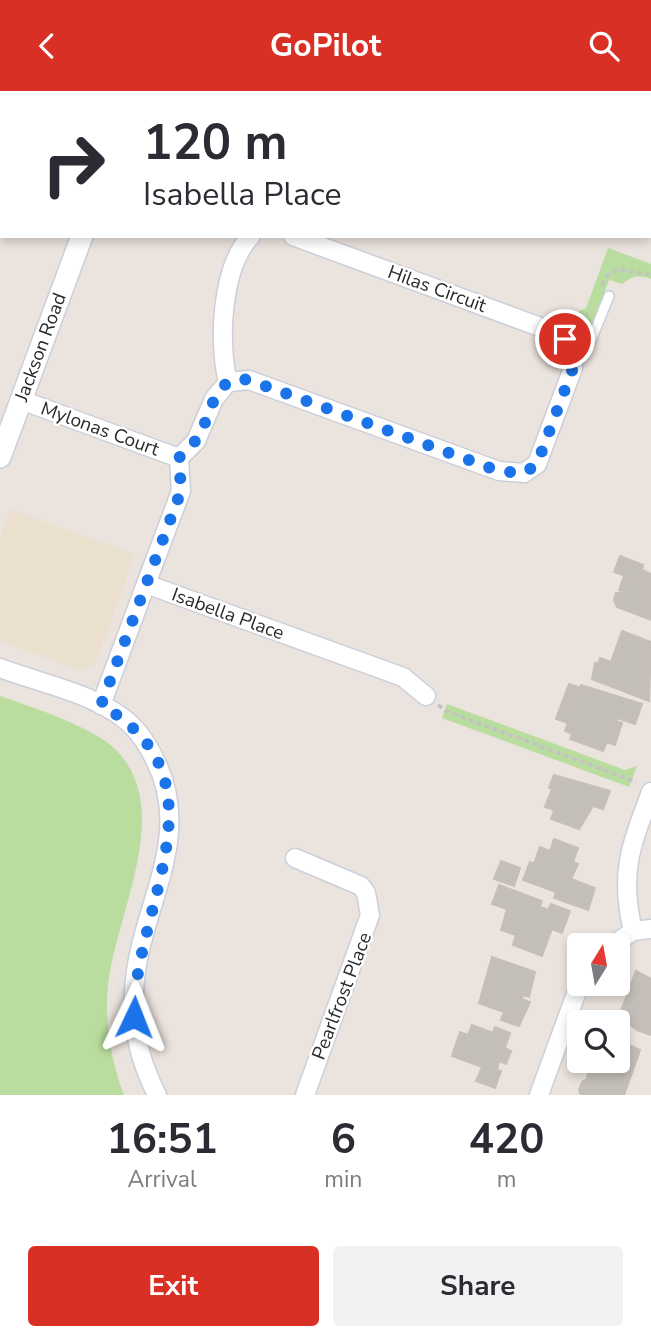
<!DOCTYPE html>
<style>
:root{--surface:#fff;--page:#f2f2f3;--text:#2b2b33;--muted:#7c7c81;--accent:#d93025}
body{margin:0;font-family:"Nunito Sans",sans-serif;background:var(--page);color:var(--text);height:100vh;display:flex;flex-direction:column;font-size:26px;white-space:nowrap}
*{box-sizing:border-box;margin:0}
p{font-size:23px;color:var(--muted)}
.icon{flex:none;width:38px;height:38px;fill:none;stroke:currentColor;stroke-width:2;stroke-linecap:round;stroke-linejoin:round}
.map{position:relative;height:1004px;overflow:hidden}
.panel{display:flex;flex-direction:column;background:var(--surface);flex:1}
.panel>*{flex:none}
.guide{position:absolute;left:0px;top:0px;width:651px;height:147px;box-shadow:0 4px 10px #0003;background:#fff;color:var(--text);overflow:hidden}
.needle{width:46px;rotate:11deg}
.buttons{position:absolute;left:567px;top:842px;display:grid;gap:14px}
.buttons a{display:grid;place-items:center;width:63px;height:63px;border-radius:7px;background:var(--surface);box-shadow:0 4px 10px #0003;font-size:35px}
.pin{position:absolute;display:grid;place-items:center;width:60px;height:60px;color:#fff;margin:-30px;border:4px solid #fff;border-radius:50%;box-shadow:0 2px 7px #0007}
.me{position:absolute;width:77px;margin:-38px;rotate:2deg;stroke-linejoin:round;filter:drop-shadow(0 0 5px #0008)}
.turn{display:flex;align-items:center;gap:24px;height:147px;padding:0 28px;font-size:32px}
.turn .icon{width:91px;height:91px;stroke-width:2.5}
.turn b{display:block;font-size:49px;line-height:60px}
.eta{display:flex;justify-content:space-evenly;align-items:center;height:119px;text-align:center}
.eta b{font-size:42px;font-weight:700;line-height:49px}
.action{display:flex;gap:14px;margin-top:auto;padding:14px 28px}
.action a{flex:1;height:80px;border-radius:7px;background:var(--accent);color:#fff;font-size:28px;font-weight:700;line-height:80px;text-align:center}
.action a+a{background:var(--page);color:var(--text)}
header{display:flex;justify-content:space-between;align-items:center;height:91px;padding:0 28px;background:var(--accent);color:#fff;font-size:32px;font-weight:700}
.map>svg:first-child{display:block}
.education{fill:#ebdfce}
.green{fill:#b9dd9e}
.building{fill:#c3bfb8;stroke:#c6bfb7;stroke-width:2}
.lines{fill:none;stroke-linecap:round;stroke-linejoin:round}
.service-casing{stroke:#cbcfda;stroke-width:12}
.minor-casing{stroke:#cbcfda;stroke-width:21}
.tertiary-casing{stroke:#cbcfda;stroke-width:24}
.path{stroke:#c3c3c3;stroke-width:3.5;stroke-dasharray:5 3.5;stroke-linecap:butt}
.service{stroke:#fff;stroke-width:9}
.minor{stroke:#fff;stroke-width:18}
.tertiary{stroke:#fff;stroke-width:21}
.route{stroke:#1a73e8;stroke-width:12;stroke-dasharray:0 21.6}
.labels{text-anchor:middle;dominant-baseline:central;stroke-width:5;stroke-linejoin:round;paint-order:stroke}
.street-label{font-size:19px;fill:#2a2a2a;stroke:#fff}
</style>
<header><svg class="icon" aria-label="back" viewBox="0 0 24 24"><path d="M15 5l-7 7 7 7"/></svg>GoPilot<svg class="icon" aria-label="search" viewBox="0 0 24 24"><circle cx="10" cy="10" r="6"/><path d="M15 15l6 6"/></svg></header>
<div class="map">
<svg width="651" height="1004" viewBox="0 0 651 1004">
<rect width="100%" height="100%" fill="#ebe3dd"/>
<path class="education" d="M11,418l124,46 -40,109 -7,4 -11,1 -77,-28v-104z"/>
<path class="green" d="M608,157l43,16v15c-13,-5 -19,-3 -29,5l-13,-4 -18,48 -22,-6 2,-7 15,-7z
M0,605c31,11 94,31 116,54 59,60 0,163 -8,235 -4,36 3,76 16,110h-124z
M447,613l178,66 12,-4 -8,21 -187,-69z"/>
<path class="building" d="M620,465l23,9 -1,5 9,4v46l-34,-13 -3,-7 2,-7h13l5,-14 -20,-7z
M624,485l10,3 -5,14 -10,-3z
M622,540l29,11 -2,59 -57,-22 3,-16 3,1 2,-6 11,4z
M569,593l12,4 -13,35 -12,-4z
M581,594l61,19 -7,20 -18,-6 -1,3 6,2 -7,22 -8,-3 -4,9 -33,-12 2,-5 -7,-3z
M554,684l56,16 -7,18 -10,-3 -14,23 -28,-10 10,-27 -12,-4z
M552,698l9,3 -7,18 -9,-3z
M554,748l24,9 -5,14 5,2 -7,15 24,9 -7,22 -34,-12 2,-6 -33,-12 7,-18 4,2 6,-17 10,4z
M501,770l19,7 -6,18 -20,-7z
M499,794l43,16 -2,6 8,3 3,-6 19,7 -8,22 -10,-4 -10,27 -29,-11 3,-10 -15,-5 6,-21 -15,-5z
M492,866l43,15 -6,25 -6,-2 -1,4 8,3 -11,24 -18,-6 3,-8 -25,-9z
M636,880l15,8v56l-14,-5 -11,-9 3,-7 -8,-3z
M472,934l21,8 2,-6 15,6 -5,15 6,3 -5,13 -7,-3 -2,9 4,1 -6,17 -19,-7 6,-14 -30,-11 8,-24 8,3z
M618,949l22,10 -16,45h-43l-2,-5 3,-8 5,-3 3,-18h28z"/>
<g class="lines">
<defs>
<path id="service" d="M572,261l18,-9 19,-47"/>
<path id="minor" d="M580,0l4,2
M649,26h2
M0,38h2
M228,291l21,-2 250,91 25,2 13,-9 36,-96c1,-15 -3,-24 -14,-34l-266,-98
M21,309l158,58
M146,493l35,-93 -2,-33 17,-17 18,-42 14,-17c-10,-39 -7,-115 23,-146
M0,577c39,15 89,24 123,50 15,11 24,25 32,42 41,80 -18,151 -21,232 -2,38 6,69 23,103
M101,614l45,-121 257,93 23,19
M295,767l66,28 5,7 4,22 -65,180
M633,840c-14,-59 -2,-85 18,-139
M613,854l20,-14 18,-2
M539,1004l41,-112"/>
<g id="tertiary">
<path d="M135,2l1,-2"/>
<path id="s1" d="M0,366l82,-221"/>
</g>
</defs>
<use href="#service" class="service-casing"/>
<use href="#minor" class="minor-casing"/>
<use href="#tertiary" class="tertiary-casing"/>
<path class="path" d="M602,194l6,-10 11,-6 32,6
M572,234l16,-11
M438,614l8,6 190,71"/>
<use href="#service" class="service"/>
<use href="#minor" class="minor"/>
<use href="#tertiary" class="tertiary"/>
</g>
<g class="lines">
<path class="route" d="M134,926c-1,-110 98,-238 -33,-312l80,-214 -2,-33c5,-8 14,-12 19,-21 14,-22 15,-64 51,-57l250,91 25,2 13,-9 36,-96 -1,-16 -7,-13"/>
</g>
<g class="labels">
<g class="street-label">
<text transform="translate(437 198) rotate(20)">Hilas Circuit</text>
<text stroke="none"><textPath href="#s1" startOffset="117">Jackson Road</textPath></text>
<text transform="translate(100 338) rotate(20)">Mylonas Court</text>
<text transform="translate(228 523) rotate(20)">Isabella Place</text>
<text transform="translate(342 905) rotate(-69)">Pearlfrost Place</text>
</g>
</g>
</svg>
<div class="buttons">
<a><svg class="needle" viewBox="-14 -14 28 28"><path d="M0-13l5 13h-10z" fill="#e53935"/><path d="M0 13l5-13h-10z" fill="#7c7c81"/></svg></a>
<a><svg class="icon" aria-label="search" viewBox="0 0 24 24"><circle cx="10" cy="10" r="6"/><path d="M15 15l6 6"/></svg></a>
</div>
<div class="pin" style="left:565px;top:248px;background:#d93025"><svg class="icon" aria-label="arrive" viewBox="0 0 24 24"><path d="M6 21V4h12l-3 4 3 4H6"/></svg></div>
<svg class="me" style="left:134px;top:926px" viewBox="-20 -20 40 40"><path d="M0-17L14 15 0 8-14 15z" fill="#1a73e8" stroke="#fff" stroke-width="4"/></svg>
<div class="guide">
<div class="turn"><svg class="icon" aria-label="right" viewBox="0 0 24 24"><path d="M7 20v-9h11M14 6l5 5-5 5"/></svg><div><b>120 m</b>Isabella Place</div></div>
</div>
</div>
<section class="panel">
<div class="eta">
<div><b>16:51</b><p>Arrival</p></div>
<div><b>6</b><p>min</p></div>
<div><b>420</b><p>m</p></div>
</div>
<div class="action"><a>Exit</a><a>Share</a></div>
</section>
